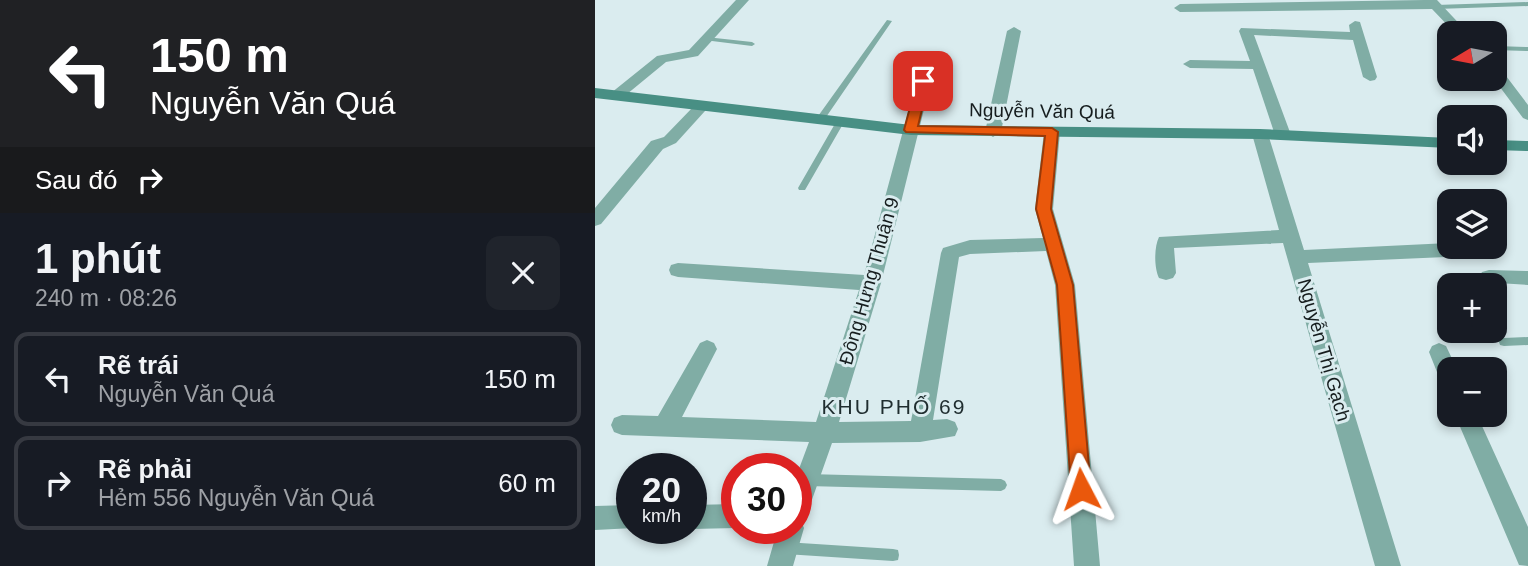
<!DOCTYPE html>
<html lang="vi">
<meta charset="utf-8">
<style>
:root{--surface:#171b24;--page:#20242c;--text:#f1f3f6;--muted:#9ea1a6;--line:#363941}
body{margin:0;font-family:Helvetica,sans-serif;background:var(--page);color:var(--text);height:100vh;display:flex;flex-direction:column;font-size:26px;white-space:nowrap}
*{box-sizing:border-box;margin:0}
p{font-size:23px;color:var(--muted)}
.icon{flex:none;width:38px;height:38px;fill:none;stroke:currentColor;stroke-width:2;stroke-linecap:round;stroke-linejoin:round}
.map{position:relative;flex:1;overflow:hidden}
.side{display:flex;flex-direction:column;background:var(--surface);width:595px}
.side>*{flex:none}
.banner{background:#202124;color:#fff;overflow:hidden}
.needle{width:46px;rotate:260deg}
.buttons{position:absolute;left:842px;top:21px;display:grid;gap:14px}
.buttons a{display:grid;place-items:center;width:70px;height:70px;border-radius:14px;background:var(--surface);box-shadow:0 4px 10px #0003;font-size:35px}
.speed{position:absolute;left:21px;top:453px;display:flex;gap:14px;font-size:35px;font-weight:700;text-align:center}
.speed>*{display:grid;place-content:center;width:91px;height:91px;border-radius:50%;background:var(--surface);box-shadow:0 4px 10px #0003;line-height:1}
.speed small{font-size:18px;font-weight:400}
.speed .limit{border:10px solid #d22;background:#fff;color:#111}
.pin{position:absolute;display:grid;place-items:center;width:60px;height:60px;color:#fff;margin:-30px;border-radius:14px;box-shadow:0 4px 10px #0006}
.me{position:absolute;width:77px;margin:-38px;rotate:356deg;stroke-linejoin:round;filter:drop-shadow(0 0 5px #0008)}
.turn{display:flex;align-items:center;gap:24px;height:147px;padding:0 35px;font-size:32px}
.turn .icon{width:91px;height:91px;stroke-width:2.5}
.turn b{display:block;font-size:49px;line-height:60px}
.then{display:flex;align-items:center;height:66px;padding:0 35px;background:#0003;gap:14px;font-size:26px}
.round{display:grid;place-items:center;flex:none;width:74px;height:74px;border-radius:14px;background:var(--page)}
.summary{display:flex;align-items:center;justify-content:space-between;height:119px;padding:0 35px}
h1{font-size:42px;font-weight:700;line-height:52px}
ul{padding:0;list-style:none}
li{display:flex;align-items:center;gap:21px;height:94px;margin:0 14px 10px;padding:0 21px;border:4px solid var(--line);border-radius:14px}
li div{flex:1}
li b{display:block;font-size:26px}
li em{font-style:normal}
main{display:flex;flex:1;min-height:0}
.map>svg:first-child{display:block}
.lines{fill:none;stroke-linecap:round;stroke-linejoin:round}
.lane{fill:#80ada5;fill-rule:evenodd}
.street{fill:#80ada5;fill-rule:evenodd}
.secondary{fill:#488f84;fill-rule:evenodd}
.route{fill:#ea580c;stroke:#983908;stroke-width:2}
.labels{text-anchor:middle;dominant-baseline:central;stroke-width:6;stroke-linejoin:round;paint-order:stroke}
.street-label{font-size:19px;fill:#161d1e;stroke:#daecef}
.neighbourhood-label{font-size:21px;letter-spacing:2px;fill:#1f2d2f;stroke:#daecef}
</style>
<main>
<section class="side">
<div class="banner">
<div class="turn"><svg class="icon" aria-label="left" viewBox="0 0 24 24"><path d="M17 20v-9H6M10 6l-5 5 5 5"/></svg><div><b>150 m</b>Nguyễn Văn Quá</div></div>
<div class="then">Sau đó<svg class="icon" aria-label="right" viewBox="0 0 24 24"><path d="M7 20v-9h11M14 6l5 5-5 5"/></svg></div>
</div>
<div class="summary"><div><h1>1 phút</h1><p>240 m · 08:26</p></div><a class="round"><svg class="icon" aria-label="close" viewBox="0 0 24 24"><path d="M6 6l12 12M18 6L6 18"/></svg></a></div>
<ul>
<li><svg class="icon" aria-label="left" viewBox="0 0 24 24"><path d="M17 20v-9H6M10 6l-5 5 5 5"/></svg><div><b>Rẽ trái</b><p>Nguyễn Văn Quá</p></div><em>150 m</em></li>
<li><svg class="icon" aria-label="right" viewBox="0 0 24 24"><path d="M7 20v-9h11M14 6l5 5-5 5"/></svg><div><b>Rẽ phải</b><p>Hẻm 556 Nguyễn Văn Quá</p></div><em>60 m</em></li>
</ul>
</section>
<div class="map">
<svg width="933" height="566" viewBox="0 0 933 566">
<rect width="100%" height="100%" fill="#daecef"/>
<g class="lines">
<path class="lane" d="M933,2v4l-92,3 -3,-2 3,-2z
M292,20l5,1 -70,102h-6v-4z
M111,37l46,5 3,2 -3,2 -48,-6v-2z
M900,46l33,1v4l-33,-1z
M241,122h3l4,2 -38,66h-6l-1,-2z
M933,337v8l-24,1 -4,-1 -1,-3 1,-3 4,-1z
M212,474l194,5 4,2 2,4 -2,4 -4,2 -194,-5 -4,-2 -2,-4 2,-4z
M190,542l108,7 5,1 1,5 -1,5 -5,1 -108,-7 -5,-1 -1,-5 1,-5z"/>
<path class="street" d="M141,0h13l-51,56 -32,6 -45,37h-10l-2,-3 2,-3 46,-37 32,-6z
M829,0h13l31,33h-13l-23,-24 -252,3 -6,-4 6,-4z
M760,21l5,1 17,55 -2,3 -5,1 -7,-4 -10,-37 -99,-5 37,100 -8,5 -8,-5 -22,-66 -63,-1 -7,-4 7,-4 60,1 -11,-30 2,-3 109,4 -1,-7z
M419,27l7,4 -20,101 -8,5 -8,-5 22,-101z
M335,53l7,4 -56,226 -42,139 72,-1 30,-168 2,-5 27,-8 73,-2 -8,-29 9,-77 8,-5 5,2 3,3 -7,77 22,76 25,281h-26l-19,-281 -9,-34 -76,3 -11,3 -26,163 14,-1 8,3 3,7 -3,7 -35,6 -88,1 -24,68 -3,9 -4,1 3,7 -11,38h-26l11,-38h18v-51l13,-35 -187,-7 -8,-3 -3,-7 3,-7 8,-3 36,1 42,-73 7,-3 7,3 3,6 -35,68 134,5 43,-132 -181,-13 -7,-2 -2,-5 2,-5 7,-2 186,12 59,-218z
M900,67l5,1 28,37v15l-5,-2 -29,-39z
M105,104l5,1 2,3 -2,3 -29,32 -13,6 -62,75 -6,2v-18l56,-67 13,-4 31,-32z
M665,129l8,5 36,116 145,-7v4h28l1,2 -2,5 -7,2 -161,7 93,303h-26l-92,-323 -109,5 2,25 -3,5 -7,2 -7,-2c-5,-10 -5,-31 0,-41l120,-7 -27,-96z
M894,270l39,1v14l-46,-3 -3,-5 3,-5z
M844,343l7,3 11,23h-8v15l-8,-2 -12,-30 3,-6z
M860,415h22l51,112v39l-9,-1z
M142,504v24l-46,1 -2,-1h2v-23z
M37,505v23h2l-39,2v-24z"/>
<path class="secondary" d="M0,88l316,37 349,4 189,9v10l-189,-9 -349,-4 -316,-37z
M900,140l33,1v10l-33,-1z"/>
</g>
<path class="route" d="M328,77l6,4 -11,45 134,2 6,4 -7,77 22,76 18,204 -3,7 -7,3 -7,-3 -3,-7 -14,-204 -21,-76 9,-73 -139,-4 -2,-2 13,-49z"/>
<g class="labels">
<g class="street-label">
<text transform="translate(447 111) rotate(1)">Nguyễn Văn Quá</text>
<text transform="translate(274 281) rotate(-74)">Đông Hưng Thuận 9</text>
<text transform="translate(729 350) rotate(74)">Nguyễn Thị Gạch</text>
</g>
<g class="neighbourhood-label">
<text x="299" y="406">KHU PHỐ 69</text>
</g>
</g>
</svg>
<div class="buttons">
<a><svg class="needle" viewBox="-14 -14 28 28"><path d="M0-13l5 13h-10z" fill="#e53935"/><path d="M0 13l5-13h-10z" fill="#9ea1a6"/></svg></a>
<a><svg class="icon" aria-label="sound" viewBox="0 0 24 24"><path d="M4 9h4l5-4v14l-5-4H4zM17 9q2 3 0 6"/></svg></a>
<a><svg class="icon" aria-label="layers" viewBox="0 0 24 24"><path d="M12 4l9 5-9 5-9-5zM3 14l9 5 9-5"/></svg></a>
<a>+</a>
<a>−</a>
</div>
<div class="speed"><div>20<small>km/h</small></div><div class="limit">30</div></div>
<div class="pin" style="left:328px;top:81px;background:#d93025"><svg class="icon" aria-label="arrive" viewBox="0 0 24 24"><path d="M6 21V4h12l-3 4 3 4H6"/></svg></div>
<svg class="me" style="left:486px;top:489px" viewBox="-20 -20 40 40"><path d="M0-17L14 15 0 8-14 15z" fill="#ea580c" stroke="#fff" stroke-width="4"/></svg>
</div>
</main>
